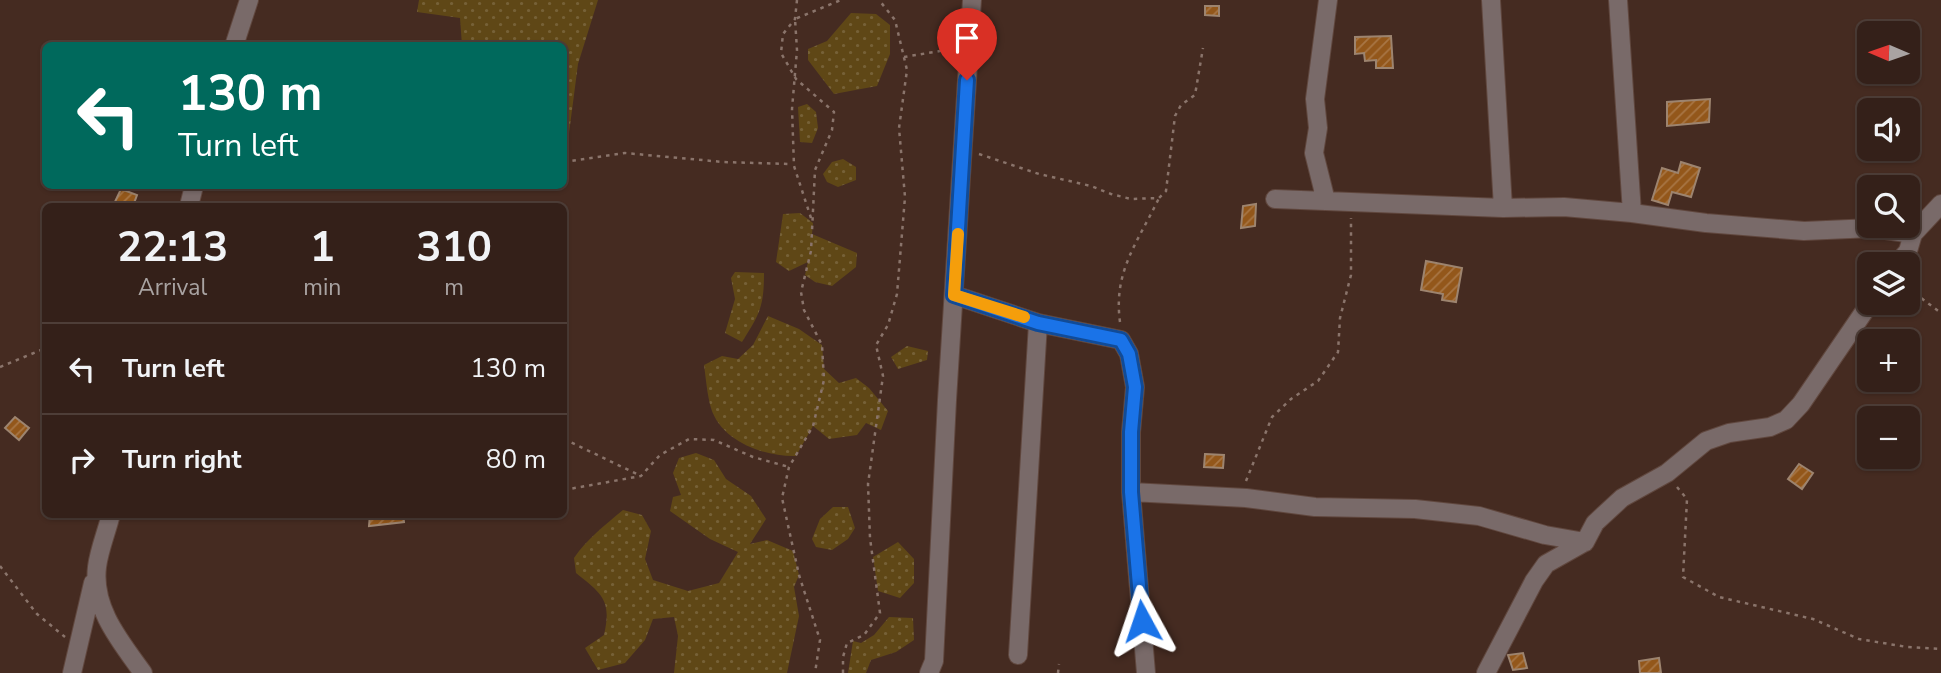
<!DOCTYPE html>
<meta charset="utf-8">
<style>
:root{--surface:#342019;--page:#3c2822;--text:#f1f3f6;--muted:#a9a3a2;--line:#4e3e38}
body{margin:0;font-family:"Nunito Sans",sans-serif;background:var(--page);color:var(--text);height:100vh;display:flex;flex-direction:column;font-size:26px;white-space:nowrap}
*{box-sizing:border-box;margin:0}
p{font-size:23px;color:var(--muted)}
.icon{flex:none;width:38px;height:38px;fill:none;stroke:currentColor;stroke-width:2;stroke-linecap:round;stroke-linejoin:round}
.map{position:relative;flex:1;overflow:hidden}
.sheet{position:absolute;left:42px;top:203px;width:525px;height:315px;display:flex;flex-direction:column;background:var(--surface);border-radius:10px;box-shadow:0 2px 5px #0004,0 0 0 2px var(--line)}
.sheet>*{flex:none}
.top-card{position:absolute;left:42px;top:42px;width:525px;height:147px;border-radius:10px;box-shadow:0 2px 5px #0004,0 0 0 2px var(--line);background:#00695c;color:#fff;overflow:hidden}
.needle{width:46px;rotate:272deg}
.buttons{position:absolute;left:1857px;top:21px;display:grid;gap:14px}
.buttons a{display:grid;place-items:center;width:63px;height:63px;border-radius:10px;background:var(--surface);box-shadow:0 2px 5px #0004,0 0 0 2px var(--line);font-size:35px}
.pin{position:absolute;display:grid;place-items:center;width:60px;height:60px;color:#fff;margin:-72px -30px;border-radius:50% 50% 50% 0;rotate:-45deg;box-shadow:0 0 7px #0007}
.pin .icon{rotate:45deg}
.me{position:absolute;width:77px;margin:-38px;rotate:355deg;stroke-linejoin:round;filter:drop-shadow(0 0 5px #0008)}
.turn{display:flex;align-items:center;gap:24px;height:147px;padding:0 21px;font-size:32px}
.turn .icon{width:91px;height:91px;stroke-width:2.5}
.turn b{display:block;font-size:49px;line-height:60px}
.eta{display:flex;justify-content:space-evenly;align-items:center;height:119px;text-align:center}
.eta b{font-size:42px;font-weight:700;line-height:49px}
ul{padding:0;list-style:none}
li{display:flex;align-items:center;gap:21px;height:91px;padding:0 21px;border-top:2px solid var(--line)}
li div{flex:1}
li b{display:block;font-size:26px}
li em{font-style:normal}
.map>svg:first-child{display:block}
.grass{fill:url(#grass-dots)}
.building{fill:url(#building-hatch);stroke:#9d846f;stroke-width:2}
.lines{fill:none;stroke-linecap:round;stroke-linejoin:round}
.minor-casing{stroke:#60473e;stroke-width:20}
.path{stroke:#8a746b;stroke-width:2.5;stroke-dasharray:3.5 5;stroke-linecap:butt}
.minor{stroke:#796a69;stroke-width:18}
.route-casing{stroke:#114b97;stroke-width:18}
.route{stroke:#1a73e8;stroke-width:12}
.slow{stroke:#f59e0b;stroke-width:12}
</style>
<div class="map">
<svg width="1941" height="673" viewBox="0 0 1941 673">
<defs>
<pattern id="grass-dots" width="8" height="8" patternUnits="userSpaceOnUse" patternTransform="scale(1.75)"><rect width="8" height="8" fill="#5f4716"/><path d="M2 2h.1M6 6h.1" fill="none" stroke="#766137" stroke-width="1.8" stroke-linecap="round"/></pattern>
<pattern id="building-hatch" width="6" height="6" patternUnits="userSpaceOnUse" patternTransform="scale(1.75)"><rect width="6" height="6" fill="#93571a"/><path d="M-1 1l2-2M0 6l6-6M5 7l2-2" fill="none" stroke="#a87645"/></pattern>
</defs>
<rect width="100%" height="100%" fill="#452b21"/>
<path class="grass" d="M419,0h179l-20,64 -10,77 -4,13v-108l-102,-1 -2,-27 -43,-6z
M851,13l25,1 14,11v29l-13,32 -43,8 -26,-34v-11l19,-8z
M807,104l9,8 2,16 -6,15 -12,-1 -2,-35z
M843,159l13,8v13l-18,7 -11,-5 -4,-8 9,-12z
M800,213l13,10 -1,11 45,19 -1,14 -24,19 -17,-4 -10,-7 3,-13 -19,9 -13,-9 7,-48z
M735,272l29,1c0,33 -4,41 -22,69l-17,-9 10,-34 -4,-21z
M768,316l31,13 23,16 2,24 15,14 17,-5 13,10 19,23 -7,19 -15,-7 -9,12 -28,4 -16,-13 -17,30c-32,1 -75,-15 -85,-48 -4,-14 -5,-29 -7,-43l18,-9 16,3 15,-14z
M907,346l21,5 -1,9 -29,9 -7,-12z
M696,453l18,7 12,19 25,17 15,23 -16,25 17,-4 26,11 6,24 -5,12 5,29 -12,57h-113l4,-37 -4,-19 -21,2 -8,21 -20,23 -27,7 -13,-22 19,-13c8,-35 -2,-41 -28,-62l-2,-15c13,-19 31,-33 49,-48l19,5 9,16 -6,28 8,21 35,11 31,-8 19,-31 -28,-13 -40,-28 3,-14 8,-2 -8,-22 6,-15z
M833,507h15l7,21 -7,11 -16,11 -16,-3 -4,-8 8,-20z
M898,542l16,17v24l-14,15 -22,-7 -5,-34z
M889,617l24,1 1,22 -18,12 -25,8 -5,13h-18l5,-32 8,2 13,-8z"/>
<path class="building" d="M1205,6h14v10l-14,-1z
M1391,36l2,32h-17v-8l-11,1 -1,-8 -9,1v-17z
M1710,99l-1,23 -42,4v-24z
M1681,162l19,6 -9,29 -19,-5 -4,13 -16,-5 10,-32 16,5z
M121,189l16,6 -4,11h-20z
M1256,204l-1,22 -14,2 2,-22z
M1426,261l36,7 -6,34 -14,-2 1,-6 -22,-4z
M15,417l14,11 -10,12 -14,-12z
M1205,454l19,1 -1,13 -19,-1z
M1799,464l14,9 -11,16 -14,-10z
M370,514h33l1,8 -35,4z
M1523,653l4,15 -14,2 -5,-15z
M1659,658l2,15h-21l-1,-12z"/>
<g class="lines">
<defs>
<path id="minor" d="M1491,0l12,208
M1618,0l14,213
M234,46l15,-46
M1275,199l228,9 61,-1 68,6 74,10 98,8 68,-3 41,6
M1326,201l-12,-48 4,-25 -3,-29 13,-99
M189,206l5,-20
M1897,264l11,-13 5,-17 28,-30
M954,295l84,28 83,17 8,14 6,33 -4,45v60l15,181
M1131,492l115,6 69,9 100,2 64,7 66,19 40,7 10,-19 27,-25 45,-25 39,-32 23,-8 41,-6 16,-7 15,-16 69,-101
M111,514c-4,17 -12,36 -14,53 -5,41 23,74 46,106
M1018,655l20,-332
M72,673l21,-90
M929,673l5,-12 13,-261 25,-400
M1486,673l48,-92 12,-17 39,-22"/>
</defs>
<use href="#minor" class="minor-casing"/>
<path class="path" d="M797,0l-2,19 -12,15 -2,19 15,26 38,33 -2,18 -17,40 -4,81 -10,41 3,18 18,35 2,35 -11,46 -24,41 -7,31 17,77 21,65 -5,33
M904,57l48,-8
M979,154l60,20 52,12 20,8 20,5 28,-1 7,-7 9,-75 6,-11 14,-10 8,-47
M564,162l61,-9 98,9 65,2
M811,218l-17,-52 -2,-57 5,-59 -2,-31 46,-19
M1908,288l33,25
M1120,322c-7,-51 18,-80 39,-124
M0,367l46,-19
M564,439l77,37
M1246,481l26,-64 19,-18 27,-18 20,-29 2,-34 11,-43v-57
M1677,487l10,12 -4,78 36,20 94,22 46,20 48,8 34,2
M564,490l77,-14 19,-21 29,-16 25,1 39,17 36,10
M0,566l37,48 28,23
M843,673v-16l4,-14 17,-8 16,-22 -10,-75 -2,-54 15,-108 -7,-31 12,-20 9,-31 8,-97 -6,-69 8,-58 -12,-50 -16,-20
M1058,673l1,-9"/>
<use href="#minor" class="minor"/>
</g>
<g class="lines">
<defs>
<path id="route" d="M967,80l-13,215 84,28 83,17 8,14 6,33 -4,45v60l11,129"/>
</defs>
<use href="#route" class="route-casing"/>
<use href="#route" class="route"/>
<path class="slow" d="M958,234l-4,61 70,22"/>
</g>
</svg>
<div class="buttons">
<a><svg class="needle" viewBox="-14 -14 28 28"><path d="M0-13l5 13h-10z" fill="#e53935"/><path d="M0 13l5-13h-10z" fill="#a9a3a2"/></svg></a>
<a><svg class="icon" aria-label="sound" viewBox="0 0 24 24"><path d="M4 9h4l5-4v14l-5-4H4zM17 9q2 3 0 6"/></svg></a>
<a><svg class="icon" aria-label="search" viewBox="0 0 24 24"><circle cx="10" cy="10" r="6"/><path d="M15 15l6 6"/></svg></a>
<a><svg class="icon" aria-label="layers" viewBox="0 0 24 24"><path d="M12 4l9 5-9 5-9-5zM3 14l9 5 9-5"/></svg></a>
<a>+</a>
<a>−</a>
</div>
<div class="pin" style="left:967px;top:80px;background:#d93025"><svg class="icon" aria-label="arrive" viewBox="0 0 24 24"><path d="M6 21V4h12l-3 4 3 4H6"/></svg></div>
<svg class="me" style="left:1142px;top:621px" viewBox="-20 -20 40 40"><path d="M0-17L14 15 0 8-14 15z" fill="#1a73e8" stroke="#fff" stroke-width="4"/></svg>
<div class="top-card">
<div class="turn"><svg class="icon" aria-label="left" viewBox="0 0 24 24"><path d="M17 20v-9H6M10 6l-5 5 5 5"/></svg><div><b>130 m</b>Turn left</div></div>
</div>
<section class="sheet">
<div class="eta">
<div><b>22:13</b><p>Arrival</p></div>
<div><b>1</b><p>min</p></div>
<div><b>310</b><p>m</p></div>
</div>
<ul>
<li><svg class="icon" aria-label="left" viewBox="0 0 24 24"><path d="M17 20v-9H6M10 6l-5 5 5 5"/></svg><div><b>Turn left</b></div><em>130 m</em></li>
<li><svg class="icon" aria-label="right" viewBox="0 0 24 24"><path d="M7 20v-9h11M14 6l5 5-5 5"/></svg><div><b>Turn right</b></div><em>80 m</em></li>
</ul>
</section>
</div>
